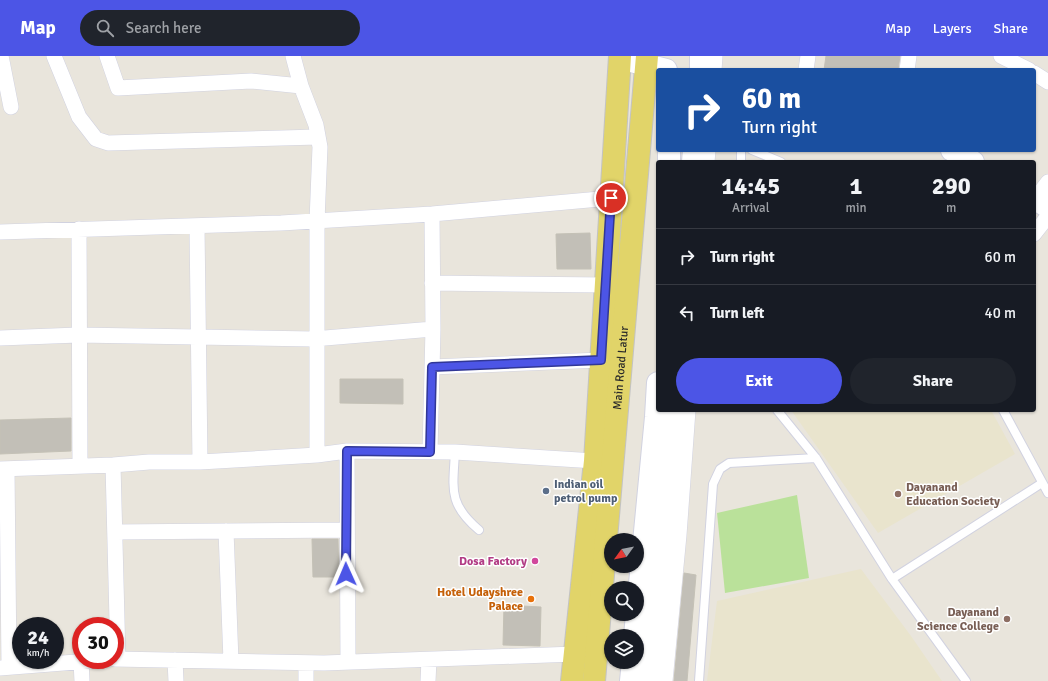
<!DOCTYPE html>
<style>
:root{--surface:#171b24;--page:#20242c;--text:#f1f3f6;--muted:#9ea1a6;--line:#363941;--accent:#4c55e6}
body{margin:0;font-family:Signika,sans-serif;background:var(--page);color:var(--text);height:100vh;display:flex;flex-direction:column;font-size:15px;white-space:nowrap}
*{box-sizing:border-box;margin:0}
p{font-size:13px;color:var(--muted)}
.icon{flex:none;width:22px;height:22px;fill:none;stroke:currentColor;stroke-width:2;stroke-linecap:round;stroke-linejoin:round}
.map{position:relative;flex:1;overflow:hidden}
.sheet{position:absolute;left:656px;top:104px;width:380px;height:252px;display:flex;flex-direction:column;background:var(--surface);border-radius:4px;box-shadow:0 1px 3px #0004}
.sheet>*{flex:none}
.banner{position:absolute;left:656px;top:12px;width:380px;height:84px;border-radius:4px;box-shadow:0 1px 3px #0004;background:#1a4fa0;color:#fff;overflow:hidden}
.needle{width:26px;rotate:237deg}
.tools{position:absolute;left:604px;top:477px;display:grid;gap:8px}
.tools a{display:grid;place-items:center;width:40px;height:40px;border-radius:50%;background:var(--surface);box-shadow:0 1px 3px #0004;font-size:20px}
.speed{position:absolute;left:12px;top:561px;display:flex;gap:8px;font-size:20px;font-weight:700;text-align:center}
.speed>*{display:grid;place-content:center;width:52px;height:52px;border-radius:50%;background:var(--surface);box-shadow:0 1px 3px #0004;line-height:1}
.speed small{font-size:10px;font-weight:400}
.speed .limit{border:6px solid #d22;background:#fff;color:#111}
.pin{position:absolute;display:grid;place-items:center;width:34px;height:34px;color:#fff;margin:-17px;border:2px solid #fff;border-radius:50%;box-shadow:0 1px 4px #0007}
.me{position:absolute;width:44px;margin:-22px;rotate:359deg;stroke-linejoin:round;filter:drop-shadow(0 0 3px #0008)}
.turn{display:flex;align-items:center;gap:14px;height:84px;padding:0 20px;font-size:18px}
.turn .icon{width:52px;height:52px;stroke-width:2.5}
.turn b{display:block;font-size:28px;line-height:34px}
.eta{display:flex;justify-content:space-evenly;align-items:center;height:68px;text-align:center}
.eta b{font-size:24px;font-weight:700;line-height:28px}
.cta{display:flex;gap:8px;margin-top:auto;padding:8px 20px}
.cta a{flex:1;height:46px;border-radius:24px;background:var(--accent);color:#fff;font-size:16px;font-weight:700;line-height:46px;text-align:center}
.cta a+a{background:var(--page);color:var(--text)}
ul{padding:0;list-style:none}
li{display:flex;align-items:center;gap:12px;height:56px;padding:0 20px;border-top:1px solid var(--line)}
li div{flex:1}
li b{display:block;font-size:15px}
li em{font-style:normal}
header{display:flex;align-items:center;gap:24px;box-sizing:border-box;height:56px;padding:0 20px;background:var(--accent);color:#fff}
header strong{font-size:19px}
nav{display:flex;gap:22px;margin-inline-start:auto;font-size:14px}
.search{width:280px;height:36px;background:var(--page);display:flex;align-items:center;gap:10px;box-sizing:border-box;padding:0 14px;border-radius:22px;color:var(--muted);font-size:15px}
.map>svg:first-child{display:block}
.education{fill:#e9e4cd}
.pitch{fill:#bae19a}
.building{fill:#c2bfb7;stroke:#c4c1b6}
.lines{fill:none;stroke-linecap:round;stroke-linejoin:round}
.lane-casing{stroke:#d1d2e0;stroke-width:10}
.street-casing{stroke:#d1d2e0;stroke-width:16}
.secondary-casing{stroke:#d1d2e0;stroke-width:24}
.primary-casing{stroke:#c3c3c3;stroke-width:24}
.lane{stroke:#fff;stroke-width:8}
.street{stroke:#fff;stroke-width:15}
.secondary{stroke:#fff;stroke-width:22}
.primary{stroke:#e1d469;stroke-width:22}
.route-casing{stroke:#313796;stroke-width:10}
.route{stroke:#4c55e6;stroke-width:7}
.service-dot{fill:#5c6f8a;stroke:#fff;stroke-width:1.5}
.education-dot{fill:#8d6e63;stroke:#fff;stroke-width:1.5}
.hotel-dot{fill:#d1479c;stroke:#fff;stroke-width:1.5}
.food-dot{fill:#e8710a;stroke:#fff;stroke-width:1.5}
.labels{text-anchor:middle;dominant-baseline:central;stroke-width:3;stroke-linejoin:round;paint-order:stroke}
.street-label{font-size:12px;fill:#292929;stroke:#fff}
.service-label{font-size:12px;font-weight:bold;fill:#4e5e75;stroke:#fff;text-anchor:start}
.education-label{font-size:12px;font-weight:bold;fill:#785e54;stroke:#fff;text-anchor:start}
.hotel-label{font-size:12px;font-weight:bold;fill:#b23c85;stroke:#fff;text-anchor:end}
.food-label{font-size:12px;font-weight:bold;fill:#c56008;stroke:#fff;text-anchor:end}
</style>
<header>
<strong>Map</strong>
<div class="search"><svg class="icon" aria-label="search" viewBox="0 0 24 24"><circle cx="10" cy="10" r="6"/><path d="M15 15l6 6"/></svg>Search here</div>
<nav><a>Map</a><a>Layers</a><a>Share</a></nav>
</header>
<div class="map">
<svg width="1048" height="625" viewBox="0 0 1048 625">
<rect width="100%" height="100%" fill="#e9e5dc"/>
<path class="education" d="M791,354h200l24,44 -137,79z
M861,513l50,67 31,45h-235l10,-80z"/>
<path class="pitch" d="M797,439l12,83 -84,15 -8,-80z"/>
<path class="building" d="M826,0h74l-2,14h-74z
M590,177l1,36h-34l-1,-35z
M340,323h63v25l-63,-1z
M71,362v33l-71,3v-34z
M312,483h26l1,38h-26z
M684,517l12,2 -9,106h-13z
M504,549l37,2 -1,39 -37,-1z"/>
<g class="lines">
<defs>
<path id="lane" d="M752,94l29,12
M741,106v-12
M777,354l39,48 76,121 74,102
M1003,354l45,83
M455,396c-2,37 -7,52 24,78
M892,523l150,-96
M699,625l14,-197 7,-15 9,-6 87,-5"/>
<path id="street" d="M1,0l10,51
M54,0l25,61 17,22 12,4 210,-6
M107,0l11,32 133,-7 50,5 15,39 4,22 -3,74v234
M293,0l8,30
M1001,0l28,14
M714,14l1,-14
M806,14l2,-14
M907,14l2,-14
M1034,17l14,9
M707,106l1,-12
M1035,143l13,-17
M197,171l3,235
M79,173l1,237
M0,176l281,-9 151,-9 179,-16
M1034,178l14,-18
M432,227l173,2
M0,282l78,-3 235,4 120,-10
M432,311l169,-7
M347,395l1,211
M430,396l3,-123 -1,-115
M113,409l5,194
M0,413l113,-4 36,-3h51l117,-7 30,-4 108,1 140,9
M7,413l2,198
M226,475l5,130
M115,476l231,-2
M115,603l209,4 251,-9
M175,604l1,21
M81,605l1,20
M306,607v18
M0,612l101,-8
M428,625l1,-21
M665,625l14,-146 9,-125"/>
<path id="secondary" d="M620,2l46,12
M701,14v-14
M952,94l21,12
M669,106v-12
M693,106l1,-12
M1034,142l14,9
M635,580l21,-219 2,-34
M631,625l2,-19
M652,625l21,-271"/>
<g id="primary">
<path d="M572,625l23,-220 25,-405"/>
<path id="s1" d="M594,625l53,-625"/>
</g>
</defs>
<use href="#lane" class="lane-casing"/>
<use href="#street" class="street-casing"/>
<use href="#secondary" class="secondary-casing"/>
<use href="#primary" class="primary-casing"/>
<use href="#lane" class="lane"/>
<use href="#street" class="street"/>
<use href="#secondary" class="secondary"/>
<use href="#primary" class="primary"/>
</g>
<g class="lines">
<defs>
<path id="route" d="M346,518l1,-123 83,1 2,-85 169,-7 10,-162"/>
</defs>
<use href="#route" class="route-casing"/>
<use href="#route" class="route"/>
</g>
<circle class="service-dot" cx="546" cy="435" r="4"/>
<g class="education-dot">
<circle cx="898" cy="438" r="4"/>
<circle cx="1007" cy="563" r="4"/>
</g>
<circle class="hotel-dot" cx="535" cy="505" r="4"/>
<circle class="food-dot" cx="531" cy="543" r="4"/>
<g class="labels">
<g class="street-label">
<text stroke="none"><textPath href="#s1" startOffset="314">Main Road Latur</textPath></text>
</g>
<g class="service-label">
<text x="554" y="428">Indian oil<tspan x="554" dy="14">petrol pump</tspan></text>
</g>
<g class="education-label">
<text x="906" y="431">Dayanand<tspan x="906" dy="14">Education Society</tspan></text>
<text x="999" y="556" text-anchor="end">Dayanand<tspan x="999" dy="14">Science College</tspan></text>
</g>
<g class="hotel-label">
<text x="527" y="505">Dosa Factory</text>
</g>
<g class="food-label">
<text x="523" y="536">Hotel Udayshree<tspan x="523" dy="14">Palace</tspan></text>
</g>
</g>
</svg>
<div class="tools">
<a><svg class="needle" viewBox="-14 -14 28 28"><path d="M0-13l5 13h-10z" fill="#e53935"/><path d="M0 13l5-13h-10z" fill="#9ea1a6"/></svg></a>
<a><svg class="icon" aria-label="search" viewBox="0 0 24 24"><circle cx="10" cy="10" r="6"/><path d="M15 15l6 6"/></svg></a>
<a><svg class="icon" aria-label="layers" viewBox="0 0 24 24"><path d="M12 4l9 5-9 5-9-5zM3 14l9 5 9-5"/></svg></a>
</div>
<div class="speed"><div>24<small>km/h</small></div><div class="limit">30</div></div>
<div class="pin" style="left:611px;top:142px;background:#d93025"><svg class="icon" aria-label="arrive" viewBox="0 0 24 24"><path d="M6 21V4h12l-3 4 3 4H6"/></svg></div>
<svg class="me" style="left:346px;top:518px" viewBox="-20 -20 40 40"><path d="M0-17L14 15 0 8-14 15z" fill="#4c55e6" stroke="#fff" stroke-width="4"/></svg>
<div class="banner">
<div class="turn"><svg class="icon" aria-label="right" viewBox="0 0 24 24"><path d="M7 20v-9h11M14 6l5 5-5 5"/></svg><div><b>60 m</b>Turn right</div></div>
</div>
<section class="sheet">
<div class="eta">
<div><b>14:45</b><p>Arrival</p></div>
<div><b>1</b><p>min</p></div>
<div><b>290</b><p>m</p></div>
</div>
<ul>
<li><svg class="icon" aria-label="right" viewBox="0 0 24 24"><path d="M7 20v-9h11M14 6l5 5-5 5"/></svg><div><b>Turn right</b></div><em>60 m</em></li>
<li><svg class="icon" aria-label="left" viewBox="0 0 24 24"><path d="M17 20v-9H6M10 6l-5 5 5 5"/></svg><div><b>Turn left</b></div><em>40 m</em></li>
</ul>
<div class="cta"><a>Exit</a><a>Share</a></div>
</section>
</div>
